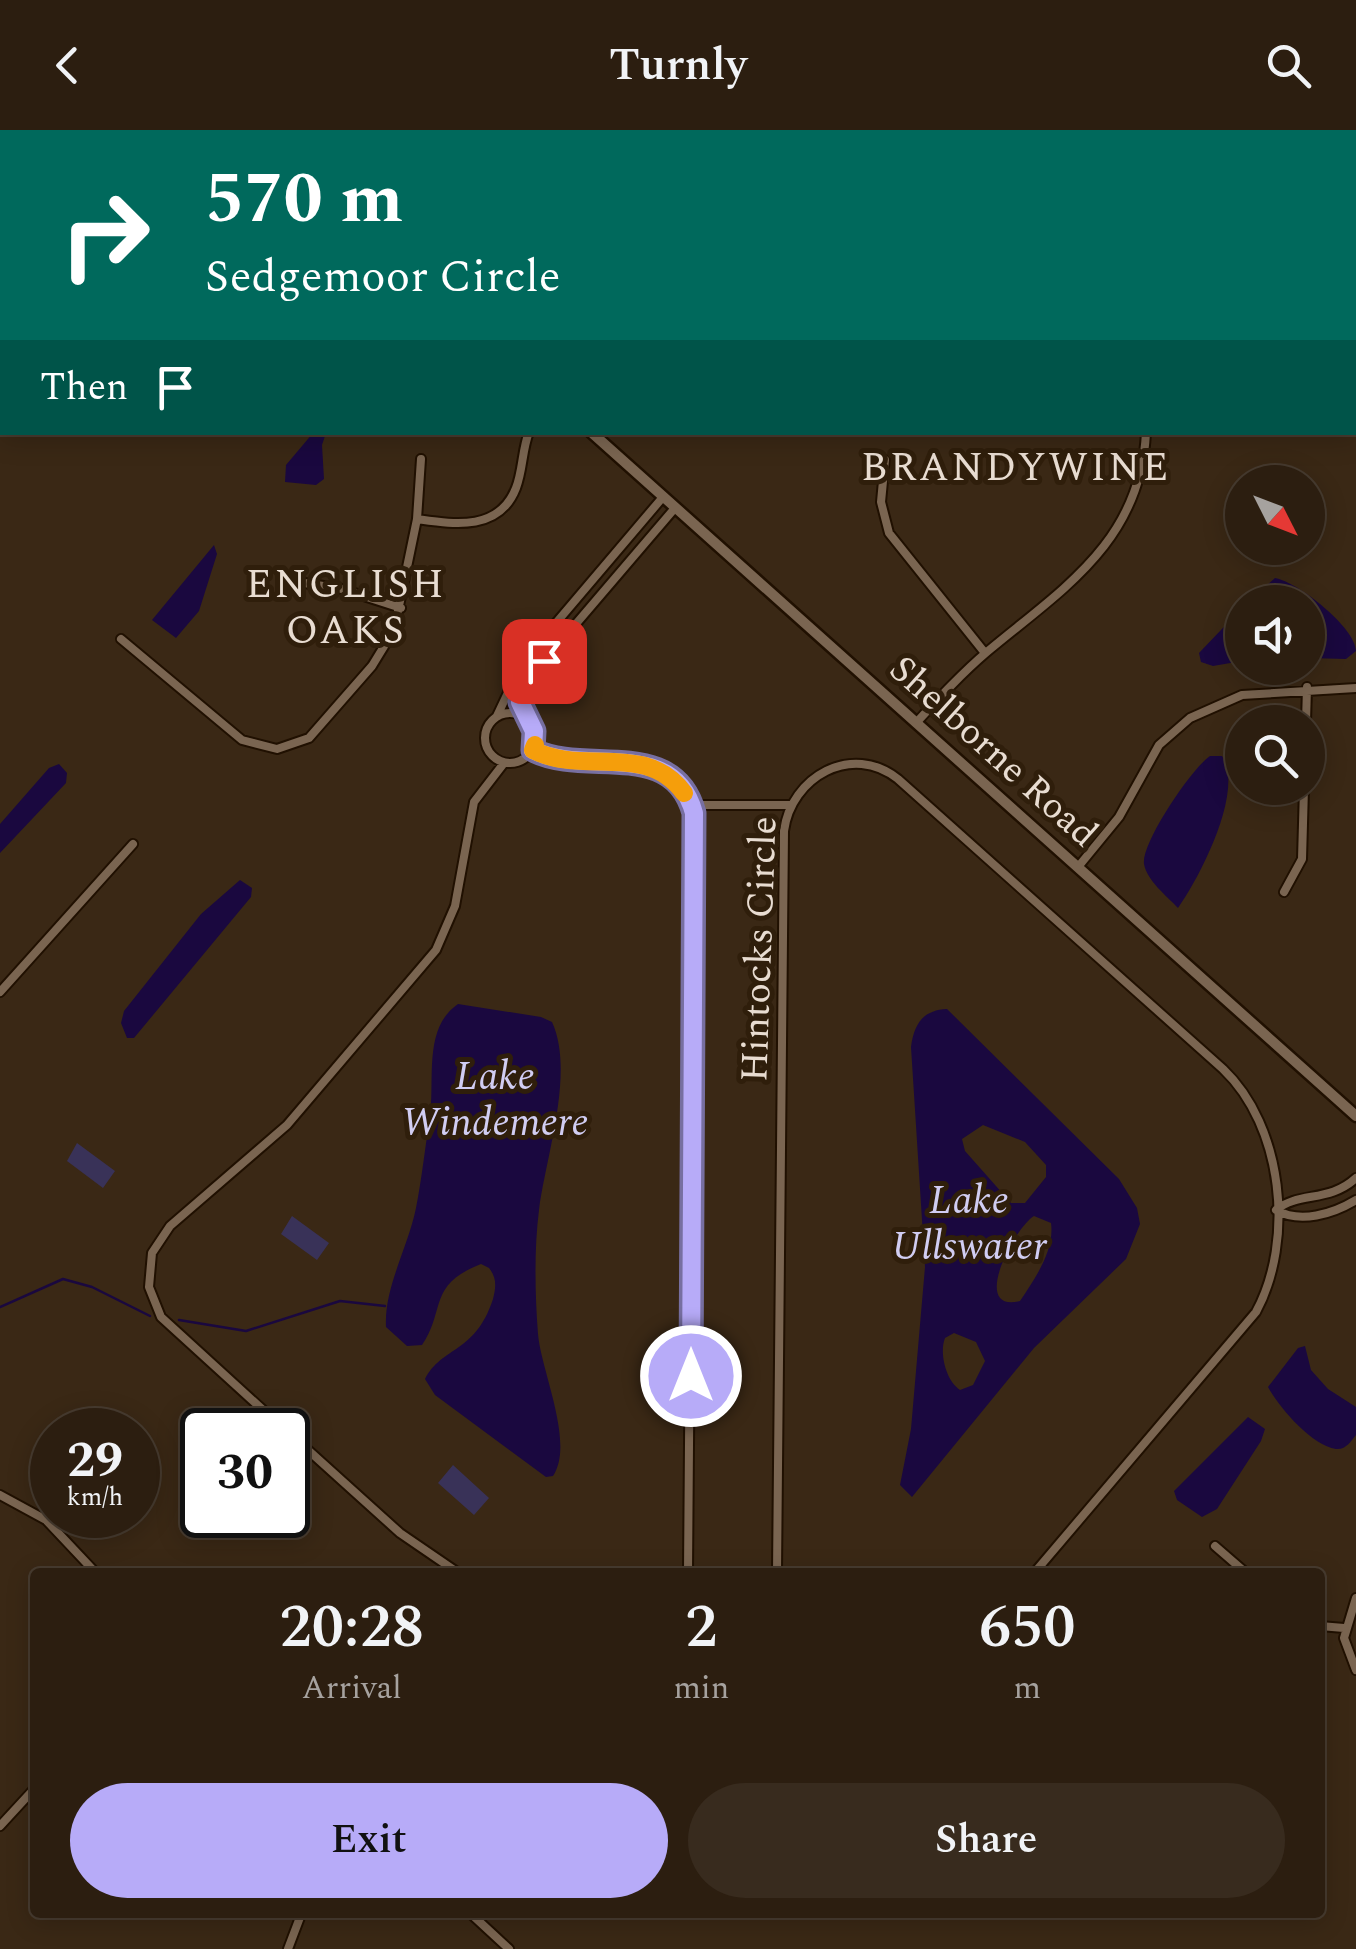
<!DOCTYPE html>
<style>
:root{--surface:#2c1e10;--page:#382b1e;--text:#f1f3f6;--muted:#a6a29f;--line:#483c30;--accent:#b7abf8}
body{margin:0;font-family:Spectral,serif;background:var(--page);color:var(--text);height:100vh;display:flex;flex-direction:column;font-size:38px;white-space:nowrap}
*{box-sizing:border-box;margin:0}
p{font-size:32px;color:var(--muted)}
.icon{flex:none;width:55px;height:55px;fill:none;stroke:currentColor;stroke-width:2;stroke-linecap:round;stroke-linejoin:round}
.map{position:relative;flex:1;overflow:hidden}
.details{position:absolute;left:30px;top:1438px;width:1295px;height:350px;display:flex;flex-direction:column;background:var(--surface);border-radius:10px;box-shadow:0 5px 25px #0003,0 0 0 2px var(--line)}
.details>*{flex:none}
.hud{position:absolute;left:0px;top:0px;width:1358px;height:305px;box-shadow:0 5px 25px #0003,0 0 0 2px var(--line);background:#00695c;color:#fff;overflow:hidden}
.needle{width:65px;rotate:132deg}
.controls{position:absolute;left:1225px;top:335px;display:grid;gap:20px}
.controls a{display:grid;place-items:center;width:100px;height:100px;border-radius:50%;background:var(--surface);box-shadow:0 5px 25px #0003,0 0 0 2px var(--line);font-size:50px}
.speed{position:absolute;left:30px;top:1278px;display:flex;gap:20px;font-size:50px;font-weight:700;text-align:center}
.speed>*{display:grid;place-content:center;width:130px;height:130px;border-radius:50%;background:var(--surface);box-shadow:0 5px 25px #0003,0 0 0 2px var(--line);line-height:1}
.speed small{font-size:25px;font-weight:400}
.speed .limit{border:5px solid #111;border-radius:15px;background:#fff;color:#111}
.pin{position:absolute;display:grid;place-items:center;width:85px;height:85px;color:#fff;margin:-42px;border-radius:20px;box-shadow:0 5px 15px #0006}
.me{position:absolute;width:110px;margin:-55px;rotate:0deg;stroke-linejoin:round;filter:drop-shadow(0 0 8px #0008)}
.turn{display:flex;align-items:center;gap:35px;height:210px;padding:0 40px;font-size:45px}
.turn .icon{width:130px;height:130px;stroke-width:2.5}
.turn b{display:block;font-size:70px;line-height:85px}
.then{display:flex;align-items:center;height:95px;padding:0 40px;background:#0003;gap:20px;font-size:38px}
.eta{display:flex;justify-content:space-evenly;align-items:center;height:170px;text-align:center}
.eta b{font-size:60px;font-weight:600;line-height:70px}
.action{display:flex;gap:20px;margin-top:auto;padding:20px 40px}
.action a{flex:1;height:115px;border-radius:60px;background:var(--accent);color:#111;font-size:40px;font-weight:600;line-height:115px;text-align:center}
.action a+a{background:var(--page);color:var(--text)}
header{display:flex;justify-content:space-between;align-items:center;height:130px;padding:0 40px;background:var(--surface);font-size:45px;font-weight:600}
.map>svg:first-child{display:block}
.green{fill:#393258}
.water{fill:#1a083f;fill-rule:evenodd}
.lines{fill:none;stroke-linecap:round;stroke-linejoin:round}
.stream{stroke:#1a083f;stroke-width:2.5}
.street-casing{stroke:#201001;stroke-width:12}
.secondary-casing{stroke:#201001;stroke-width:15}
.street{stroke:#7a6551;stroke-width:8}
.secondary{stroke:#7a6551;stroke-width:10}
.route-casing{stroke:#776fa1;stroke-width:25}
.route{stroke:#b7abf8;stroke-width:18}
.slow{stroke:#f59e0b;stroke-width:18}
.labels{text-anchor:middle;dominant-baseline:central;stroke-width:10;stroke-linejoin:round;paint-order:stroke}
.street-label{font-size:38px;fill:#e8dcd1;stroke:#2f1e0b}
.neighbourhood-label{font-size:40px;letter-spacing:2.5px;fill:#e8dcd1;stroke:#2f1e0b}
.water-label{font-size:40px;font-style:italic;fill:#d1cdf2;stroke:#2f1e0b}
</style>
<header><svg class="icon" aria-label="back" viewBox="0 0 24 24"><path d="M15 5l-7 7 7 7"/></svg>Turnly<svg class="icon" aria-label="search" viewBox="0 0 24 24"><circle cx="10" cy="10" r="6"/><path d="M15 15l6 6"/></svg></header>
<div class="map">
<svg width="1356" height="1819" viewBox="0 0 1356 1819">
<rect width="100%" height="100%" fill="#3a2815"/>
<path class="green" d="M77,1013l38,28 -12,17 -36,-27z
M292,1086l37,27 -12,17 -36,-26z
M453,1335l36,33 -15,17 -36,-32z"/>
<path class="water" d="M313,303h13l-4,12 2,34 -8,6 -31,-3 1,-17z
M214,415l3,9 -18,57 -23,27 -24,-18z
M1275,448c23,4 81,50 81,73l-10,8 -38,-1v-56h-60z
M1242,478v53l-29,5 -12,-4 -2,-9z
M1210,626h12c23,34 -22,121 -44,152 -11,-12 -31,-27 -34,-44 -3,-21 48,-96 66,-108z
M59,634l8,9 -1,10 -66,70v-29l49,-56z
M240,750l12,8 -1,9 -117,141h-7l-6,-15 3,-12 77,-97z
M458,874l83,13 11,5c23,50 -6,134 -13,188 -5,39 -4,85 -1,124 3,37 37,109 15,142l-7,1 -111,-82 -10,-16c17,-33 50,-25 68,-80 3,-12 4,-21 -4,-31l-8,-4c-54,21 -35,46 -59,81l-15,1 -21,-19c-2,-40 22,-79 30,-119 6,-30 9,-61 14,-91 5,-39 -7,-89 28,-113z
M947,879l172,170 18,29 3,16 -14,35 -92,89 -122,149 -12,-12 11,-56 14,-162 -14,-220c3,-23 12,-37 36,-38zM983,995l42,17 21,23v12l-21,26h-14l-46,-52 -3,-12zM1034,1086l17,7c4,28 -17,57 -31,78 -51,12 -5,-74 14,-85zM954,1203l22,9 9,19 -12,24 -13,5c-14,-9 -21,-37 -15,-52z
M1305,1216l6,24 17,19 28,18v28c-5,6 -10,15 -20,14 -25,-4 -57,-42 -68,-62l30,-39z
M1248,1287l17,12 -4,12 -44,68 -15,8 -25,-17 -3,-9z"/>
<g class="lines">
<path class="stream" d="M297,0l3,2
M763,0l1,2
M0,1177l63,-28 29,8 58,29
M179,1190l67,11 94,-30 45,5"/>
<defs>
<path id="street" d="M1152,0l2,2
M1342,0l3,2
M1284,2l2,-2
M1355,11l1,1
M0,146h2
M0,156l2,3
M885,330l-4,42 8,31 96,120
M417,389c36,5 82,13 99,-31 7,-18 6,-38 13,-56
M292,451l50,8 59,19
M121,509l121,101 35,9 32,-11 63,-72 22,-36 23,-111 4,-60
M485 608a25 25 0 1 1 50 0a25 25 0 1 1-50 0Z
M497,586l25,-53 141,-166
M528,590l-8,-18 14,-29 141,-165
M1306,592l1,-35
M916,593c23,-25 46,-50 72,-72 73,-61 153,-109 158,-219
M533,620c52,27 140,-14 161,63l-6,759
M691,675h99
M1078,737l41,-50 40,-72 31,-27 52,-23 114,-7
M1284,762l18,-33 2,-71
M0,862l133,-148
M1276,1080c23,-19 53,-7 80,-32
M1276,1080c24,14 57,4 80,-10
M285,1300l-124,-113 -12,-30 3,-34 18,-27 117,-101 149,-175 19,-44 19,-104 30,-39
M288,1302l112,101 57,39
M0,1365l46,25 49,52
M1215,1416l30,26
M777,1442l7,-741c7,-54 68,-89 114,-52l325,290c60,57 72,171 33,243l-221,260
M1356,1468l-12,40 12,32
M1320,1496l24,2
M0,1696l35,-38
M469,1782l40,37
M288,1819l14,-37"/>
<path id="secondary" d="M217,2l1,-2
M273,2v-2
M0,253l2,-3
M591,302l765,684"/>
</defs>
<use href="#street" class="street-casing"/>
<use href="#secondary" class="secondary-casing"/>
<use href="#street" class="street"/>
<use href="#secondary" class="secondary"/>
</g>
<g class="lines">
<defs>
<path id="route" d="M544,531l-24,41 14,29 -1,19c52,27 140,-14 161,63l-3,563"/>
</defs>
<use href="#route" class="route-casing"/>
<use href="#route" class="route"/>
<path class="slow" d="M535,615l-2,5c50,26 113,-9 151,43"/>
</g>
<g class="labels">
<g class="street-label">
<text transform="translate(993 622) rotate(42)">Shelborne Road</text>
<text transform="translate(760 819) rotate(-88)">Hintocks Circle</text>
</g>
<g class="neighbourhood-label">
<text x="1016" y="338">BRANDYWINE</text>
<text x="346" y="455">ENGLISH<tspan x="346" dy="46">OAKS</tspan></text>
</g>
<g class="water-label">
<text x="495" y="947">Lake<tspan x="495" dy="46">Windemere</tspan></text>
<text x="969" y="1071">Lake<tspan x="969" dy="46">Ullswater</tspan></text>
</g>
</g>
</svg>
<div class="controls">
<a><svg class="needle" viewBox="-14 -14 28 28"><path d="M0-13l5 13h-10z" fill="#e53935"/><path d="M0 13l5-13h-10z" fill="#a6a29f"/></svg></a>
<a><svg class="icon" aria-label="sound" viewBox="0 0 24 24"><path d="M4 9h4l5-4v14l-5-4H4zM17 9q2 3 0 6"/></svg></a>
<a><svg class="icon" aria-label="search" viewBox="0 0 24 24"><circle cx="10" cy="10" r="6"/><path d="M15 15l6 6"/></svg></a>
</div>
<div class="speed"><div>29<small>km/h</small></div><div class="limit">30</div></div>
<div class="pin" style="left:544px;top:531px;background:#d93025"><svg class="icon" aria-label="arrive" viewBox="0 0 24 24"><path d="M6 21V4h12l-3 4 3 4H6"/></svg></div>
<svg class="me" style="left:691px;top:1246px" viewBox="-20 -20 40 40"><circle r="17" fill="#b7abf8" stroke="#fff" stroke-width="3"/><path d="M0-11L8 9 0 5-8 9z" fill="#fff"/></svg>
<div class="hud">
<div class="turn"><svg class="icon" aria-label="right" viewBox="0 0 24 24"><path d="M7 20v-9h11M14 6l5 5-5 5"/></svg><div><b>570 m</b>Sedgemoor Circle</div></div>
<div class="then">Then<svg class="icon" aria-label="arrive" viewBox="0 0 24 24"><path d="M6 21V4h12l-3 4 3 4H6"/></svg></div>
</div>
<section class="details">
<div class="eta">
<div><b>20:28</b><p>Arrival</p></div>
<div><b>2</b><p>min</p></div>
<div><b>650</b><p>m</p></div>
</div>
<div class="action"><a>Exit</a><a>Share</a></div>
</section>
</div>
